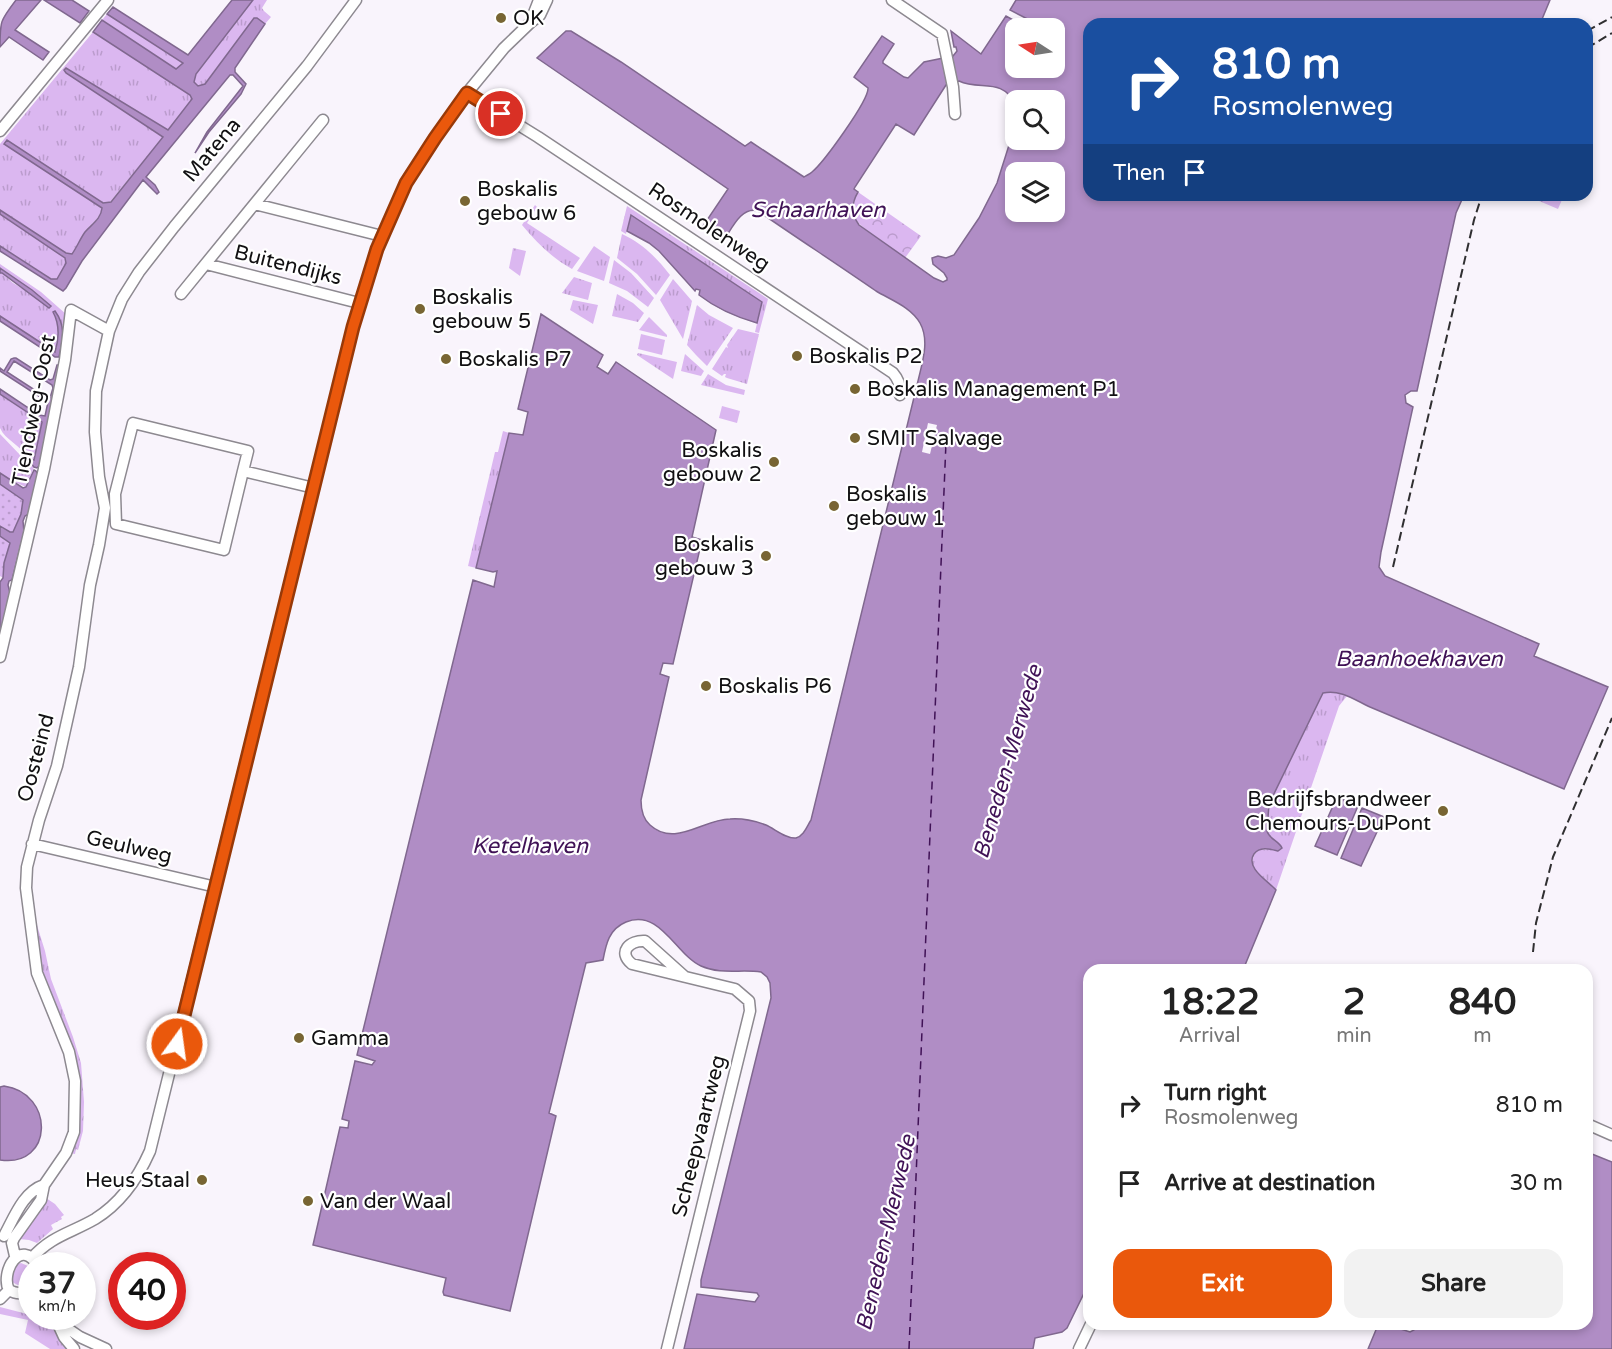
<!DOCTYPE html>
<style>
:root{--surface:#fff;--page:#f2f2f2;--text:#222;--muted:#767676;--accent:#ea580c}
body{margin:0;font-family:"Varela Round",sans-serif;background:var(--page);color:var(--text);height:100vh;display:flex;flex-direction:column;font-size:22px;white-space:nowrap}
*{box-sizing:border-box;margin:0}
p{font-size:20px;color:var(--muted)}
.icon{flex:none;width:33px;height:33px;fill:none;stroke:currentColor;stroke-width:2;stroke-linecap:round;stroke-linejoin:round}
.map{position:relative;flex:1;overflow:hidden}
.panel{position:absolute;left:1083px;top:964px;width:510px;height:366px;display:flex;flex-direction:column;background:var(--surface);border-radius:18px;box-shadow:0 3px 9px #0003}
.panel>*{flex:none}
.guide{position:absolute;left:1083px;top:18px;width:510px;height:183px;border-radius:18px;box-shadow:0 3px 9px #0003;background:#1a4fa0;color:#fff;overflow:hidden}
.needle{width:39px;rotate:282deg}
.fabs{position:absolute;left:1005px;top:18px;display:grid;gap:12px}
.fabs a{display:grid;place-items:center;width:60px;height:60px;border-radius:12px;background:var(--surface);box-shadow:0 3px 9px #0003;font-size:30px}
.speed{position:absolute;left:18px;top:1252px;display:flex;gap:12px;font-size:30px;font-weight:700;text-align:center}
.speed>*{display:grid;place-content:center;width:78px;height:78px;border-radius:50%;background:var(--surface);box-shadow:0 3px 9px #0003;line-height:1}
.speed small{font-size:15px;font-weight:400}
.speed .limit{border:9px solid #d22;background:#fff;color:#111}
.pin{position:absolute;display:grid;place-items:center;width:51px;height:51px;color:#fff;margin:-26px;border:3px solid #fff;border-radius:50%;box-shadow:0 2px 6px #0007}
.me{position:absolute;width:66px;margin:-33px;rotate:14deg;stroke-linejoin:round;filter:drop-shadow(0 0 4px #0008)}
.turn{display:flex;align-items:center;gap:21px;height:126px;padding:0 30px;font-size:27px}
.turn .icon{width:78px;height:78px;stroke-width:2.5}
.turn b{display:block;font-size:42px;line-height:51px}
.then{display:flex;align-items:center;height:57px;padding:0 30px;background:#0003;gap:12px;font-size:22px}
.eta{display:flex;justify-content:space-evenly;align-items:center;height:102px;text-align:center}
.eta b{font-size:36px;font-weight:800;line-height:42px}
.action{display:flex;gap:12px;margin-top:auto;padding:12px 30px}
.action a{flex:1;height:69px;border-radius:18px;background:var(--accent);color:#fff;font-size:24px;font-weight:800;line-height:69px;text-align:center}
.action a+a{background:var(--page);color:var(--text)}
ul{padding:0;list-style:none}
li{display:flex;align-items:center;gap:18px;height:78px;padding:0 30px}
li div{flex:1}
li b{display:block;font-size:22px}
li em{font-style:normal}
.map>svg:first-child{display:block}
.grass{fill:url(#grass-tufts)}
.forest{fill:url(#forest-crowns)}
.garden{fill:url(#garden-dots)}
.pitch{fill:#dbb7f0}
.water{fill:#b08dc5;stroke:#80688f;stroke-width:1.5;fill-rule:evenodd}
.pier{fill:#f9f4fc}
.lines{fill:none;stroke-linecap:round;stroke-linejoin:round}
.ferry{stroke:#401256;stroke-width:1.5;stroke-dasharray:8 6;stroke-linecap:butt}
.minor-casing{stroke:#8d8990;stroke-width:13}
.minor{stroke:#fff;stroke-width:10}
.rail{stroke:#302f31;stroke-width:2;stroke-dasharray:9 4.5;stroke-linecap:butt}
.route-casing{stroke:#983908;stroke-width:15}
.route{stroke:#ea580c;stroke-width:10}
.poi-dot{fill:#786533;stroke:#fff;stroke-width:2}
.labels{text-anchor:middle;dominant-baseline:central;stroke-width:4.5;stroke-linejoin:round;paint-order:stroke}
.poi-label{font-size:21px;fill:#111012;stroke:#fff;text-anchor:start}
.street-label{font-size:21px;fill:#111012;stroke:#fff}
.water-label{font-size:22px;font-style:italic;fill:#401256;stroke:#fff}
</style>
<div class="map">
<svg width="1612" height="1349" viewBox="0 0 1612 1349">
<defs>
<pattern id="grass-tufts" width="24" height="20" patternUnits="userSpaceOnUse" patternTransform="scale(1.5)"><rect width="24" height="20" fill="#dbb7f0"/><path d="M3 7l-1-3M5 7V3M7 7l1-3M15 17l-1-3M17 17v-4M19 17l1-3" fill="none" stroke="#bb9ccd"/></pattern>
<pattern id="forest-crowns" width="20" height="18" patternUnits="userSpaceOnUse" patternTransform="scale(1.5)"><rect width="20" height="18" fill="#dbb7f0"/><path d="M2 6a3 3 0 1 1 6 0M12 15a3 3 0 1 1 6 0" fill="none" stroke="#bb9ccd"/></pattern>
<pattern id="garden-dots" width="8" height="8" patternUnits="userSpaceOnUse" patternTransform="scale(1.5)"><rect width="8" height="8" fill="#dbb7f0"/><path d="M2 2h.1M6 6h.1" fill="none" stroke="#bb9ccd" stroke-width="1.8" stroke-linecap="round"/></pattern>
</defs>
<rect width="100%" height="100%" fill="#f9f4fc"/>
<path class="grass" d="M253,0h14l-5,8 2,3 7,6 -6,7 -8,-6 -43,53 -9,13 -4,2 -6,-1 -1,-3 2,-8z
M107,14l76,48 -6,8 -75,-50z
M93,32l97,63 2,4 -24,31 -102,-62 97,69 -53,65 -7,1 -96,-62 -2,3 97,64c-2,11 -11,16 -18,25 -4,6 -7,13 -10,19l-2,2 -6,-1 -66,-43v-66z
M1525,195h39l-6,14z
M535,205l2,2 -10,16 53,35 -8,11c-20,-11 -35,-26 -50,-44z
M627,206l141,93 -9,34 -4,-1 7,-30 -131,-87 -5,19 -5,-3z
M0,214l65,44 2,4 -10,17h-5l-52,-33z
M622,234c20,9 35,24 48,41l-14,20 -19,-21 -20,-16z
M594,246l16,11 -6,24 -27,-10z
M513,248l13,3 -6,25 -11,-8z
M614,260l17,13 23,25 -6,9 -21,-16 -18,-8z
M0,264l41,28 26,23 -4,42h-4l4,-31 -10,-13c7,12 6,26 2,40l-12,-9 -43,-28v-43h2l11,10 17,10 2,-3 -32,-22z
M574,277l18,6 -4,17 -26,-7z
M673,279l19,22 -9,38 -23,-39z
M617,294l16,9 11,10 -6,9 -26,-6z
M573,300l25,5 -5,19 -23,-14z
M697,305l12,10 24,13 -26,38 -11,-11 -9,-10z
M649,317l18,18v2l-28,-7z
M738,329l21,5 -12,50 -20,-6 -2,-1 1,-3h-2l-2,2 -10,-7 14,-22 2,1 -1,-3z
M638,353l39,9 -4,17 -36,-24z
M685,354l19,17 -3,5 -20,-5z
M708,374l18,11 19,5 -1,5 -43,-10z
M0,394l42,28 -8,38 -5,1 5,6 -8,20 -16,-7 -10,-7v-39l23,24 3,-1c-5,-12 -21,-17 -26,-29 0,-6 0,-27 0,-34z
M722,406l18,5 -3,12 -18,-5z
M503,431l6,2 -33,135 -8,-2 27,-114h3z
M1329,692h7l11,4 -8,10 -63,184c-11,-12 -34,-22 -18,-40l11,-1 -2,-18 2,-27 52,-108 2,-3z
M32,909l13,42 6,28 22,58 8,26 3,39 -1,29 -5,19 -2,-1 -1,5 -10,-2 12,-59 -39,-132z
M46,1198l9,6 9,11 -3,2 1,2 -11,6 2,4 -16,14 -8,-3 -10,-1z
M21,1263l7,3 3,10c-3,10 -13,13 -20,4l4,-15z
M0,1307l31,8 1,2c19,0 27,19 38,32h-20l-25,-16 3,-13 -28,-6z"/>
<path class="forest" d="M858,192l63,44 -16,22c-9,-7 -18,-13 -27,-20 -18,-12 -34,-22 -20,-46z"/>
<path class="garden" d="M0,484l23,16 -2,14 -8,18h-3l-10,-6z
M0,536l10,7 -6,20 -1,15 -3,-2z"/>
<path class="pitch" d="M641,334l24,6 -3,15 -24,-6z"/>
<path class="water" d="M16,0h25l-26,30 34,22 -6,8 -34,-23 -9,10c0,-26 0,-26 16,-47z
M44,0h28l17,11 -9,12z
M232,0h21l-57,74 -2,8 4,4 7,-2 49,-66h3l8,6 -30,44v4l11,12 -5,10 -32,38 -14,21 12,-21 36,-46 -10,-11h-3l-84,102 9,8 4,7 -2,2 -14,-14 -61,81 -16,27 -3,3 -63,-40v-5l51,33h6l9,-16 -1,-5 -65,-44v-4l66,43 6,1c5,-7 8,-15 13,-22 7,-8 16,-13 17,-24l-98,-64 3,-4 96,63 8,-1 52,-65 -97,-64 -2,-3 2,-2 102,62 24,-31 -2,-4 -97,-63 9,-12 74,49 7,-6 -76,-49 6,-7 75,48z
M1016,0h534l-10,24h-451v171h375l-8,18 -39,178h-6l-6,4 1,8 7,4 -32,145 -2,15 6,9 154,68 -5,12 74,31 -44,102 -194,-82c-15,-7 -30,-18 -47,-14l-54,111 -2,27c2,8 12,10 15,17l-4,3c-8,-2 -18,-5 -24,3 -9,14 14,27 22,36l-33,80h-154v313l-22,45 -5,4 -27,6 -2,11h-349l13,-55 58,8 4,-6 -2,-3 -56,-6v-7l70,-282 -1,-15 -3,-6 -6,-5c-20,-3 -40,3 -60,-6 -25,-11 -41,-58 -75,-44 -17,7 -20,22 -23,38l-17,3 -37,150 7,3 -46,195 -66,-16 -1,-3 3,-14 -133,-33 27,-118 8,1 1,-7 -7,-2 13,-58 17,4 3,-4 -18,-6 116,-475 21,7 3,-16 -4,1 -17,-4 33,-135 14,2 5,-23 -10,-3 23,-95 62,41 -6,12 11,7 8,-12 100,68 -24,107 10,3 -29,124 -10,-1 -3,11 9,3 -28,123c0,9 2,19 9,25 25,23 53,-6 80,-6 12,-1 25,2 36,6 9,4 20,14 30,13 8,-2 11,-12 15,-18l107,-439c4,-18 12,-40 2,-58 -9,-16 -29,-23 -44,-32 -39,-27 -79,-53 -118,-80 -16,-5 -26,17 -34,29l-21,-14 25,-37 -191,-131 29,-27h5l50,31 124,84 6,-4 53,35c3,-2 6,-3 8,-5 12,-10 57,-72 56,-84l-14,-11 28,-41 12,8 -11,17v2l21,14 4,1 16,-16 29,-6 4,-5 -1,-4h-2l-3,-16 30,23 25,-38 22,12h-12v40h38l1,-25 7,2 2,-1v-5l-9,-5 -1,-6h-9l-35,-18zM959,81c21,10 43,-4 56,23l1,-4h38v40h-38l-1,-24 -5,26 -13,41 -18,35 -25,37 -8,3 -8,-2 -6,2 1,6 11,9 3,5v2l-4,2 -9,-4 -75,-53c-8,-11 -8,-21 -1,-33l-4,-3 1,-2 41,-63 18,11 32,-50zM1016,172h38v40h-38z
M631,215l131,87 -5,21c-21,-6 -40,-14 -58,-28l1,-5 -4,-1 -1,2 -36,-40 -10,-8 -22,-12z
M0,268l32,22 19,16 -2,2 -47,-35h-2z
M55,311c11,15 8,28 4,46h-4l-55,-36v-5l55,36c4,-13 5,-27 -2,-40z
M14,358h2l34,22 3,-1 4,-14h2l-5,35 -7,26 1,2 -8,37 -3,3 -3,-1 -5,-6 1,-2 4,1 8,-38 -42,-28v-5l39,26 6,1 3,-14 -48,-31v-3l4,3 7,-12zM14,361l38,24 1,3 -3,10h-3l-40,-26z
M34,470l2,1 2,4 -9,39 -4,2 -2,5 1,11 -12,48 -3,1 -1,4 2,8 -10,45v-56l3,-4 1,-15 6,-20 -10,-7v-10l10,6h3l8,-18 2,-14 -23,-16v-11l23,15 3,-1z
M1337,797l21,9 -21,49 -22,-9z
M1362,808l22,9 -23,49 -20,-8z
M4,1086c51,7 50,82 -4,74v-73z
M1587,1152l25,10v187h-244l10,-24h10l22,7 4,-2 2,-6h171z"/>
<path class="pier" d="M928,423l9,2 -7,29 -8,-2z"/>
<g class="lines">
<path class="ferry" d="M909,1349l37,-907 -12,-3"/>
<defs>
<path id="minor" d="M892,0l50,34 11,53 2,27
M532,18l7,-18
M467,93l71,44 355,236c6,7 8,13 7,22
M0,131l108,-131
M255,204l127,32
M206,264l153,39
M181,294l142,-174
M243,471l-19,79 -108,-26 -1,-30 18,-71 115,28 -5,20 71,17
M0,657l44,-188 21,-109 6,-50 38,21
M32,844l184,43
M1587,1124l25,11
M4,1236c10,-18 19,-44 40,-51
M15,1256l-3,-13 2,-5 27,-38 3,-15 22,-32 8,-21 1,-51 -6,-29 -32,-79 -11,-85 1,-21 12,-47 18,-54 22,-99 11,-82 9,-40 6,-37 -6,-31 -4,-45 1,-41 13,-60 13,-32 17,-27 35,-45 133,-161 49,-66
M32,1258c19,-22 39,-25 63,-39 26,-16 43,-41 55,-68l203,-824 24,-78 29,-66 29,-45 32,-45 37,-45 27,-26 9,-7 7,-15
M32,1290c-8,4 -15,5 -23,0 -9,-17 11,-54 29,-24
M0,1299l9,-9
M51,1317l29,20 26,12
M58,1324l6,13 10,12
M667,1349l83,-338 -1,-10 -14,-12 -103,-25c-15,-12 -2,-24 13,-23l39,35
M1079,1349l12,-25"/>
</defs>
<use href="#minor" class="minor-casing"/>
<use href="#minor" class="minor"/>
<path class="rail" d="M1587,31l25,-14
M1587,48l25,-15
M1393,567l81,-347 8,-25
M1533,952l3,-29 17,-66 59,-139"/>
</g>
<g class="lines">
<defs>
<path id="route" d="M177,1044l176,-717 24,-78 29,-66 29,-45 32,-45 34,21"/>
</defs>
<use href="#route" class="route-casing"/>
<use href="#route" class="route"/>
</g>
<g class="poi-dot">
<circle cx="501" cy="18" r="6"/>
<circle cx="465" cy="201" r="6"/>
<circle cx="420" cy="309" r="6"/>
<circle cx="797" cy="356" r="6"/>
<circle cx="446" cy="359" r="6"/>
<circle cx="855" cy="389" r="6"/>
<circle cx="855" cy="438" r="6"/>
<circle cx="774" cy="462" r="6"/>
<circle cx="834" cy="506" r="6"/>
<circle cx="766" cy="556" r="6"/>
<circle cx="706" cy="686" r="6"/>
<circle cx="1443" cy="811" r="6"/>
<circle cx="299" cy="1038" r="6"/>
<circle cx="202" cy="1180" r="6"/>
<circle cx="308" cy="1201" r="6"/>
</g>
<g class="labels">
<g class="poi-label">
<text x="513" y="18">OK</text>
<text x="477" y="189">Boskalis<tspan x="477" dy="24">gebouw 6</tspan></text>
<text x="432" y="297">Boskalis<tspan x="432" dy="24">gebouw 5</tspan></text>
<text x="809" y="356">Boskalis P2</text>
<text x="458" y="359">Boskalis P7</text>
<text x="867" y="389">Boskalis Management P1</text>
<text x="867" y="438">SMIT Salvage</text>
<text x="762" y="450" text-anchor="end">Boskalis<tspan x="762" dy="24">gebouw 2</tspan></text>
<text x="846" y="494">Boskalis<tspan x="846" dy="24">gebouw 1</tspan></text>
<text x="754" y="544" text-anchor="end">Boskalis<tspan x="754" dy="24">gebouw 3</tspan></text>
<text x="718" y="686">Boskalis P6</text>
<text x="1431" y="799" text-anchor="end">Bedrijfsbrandweer<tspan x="1431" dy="24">Chemours-DuPont</tspan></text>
<text x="311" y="1038">Gamma</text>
<text x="190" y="1180" text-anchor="end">Heus Staal</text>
<text x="320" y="1201">Van der Waal</text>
</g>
<g class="street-label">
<text transform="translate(212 150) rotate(-50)">Matena</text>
<text transform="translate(709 227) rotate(34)">Rosmolenweg</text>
<text transform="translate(288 265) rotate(14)">Buitendijks</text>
<text transform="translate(34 410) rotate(-79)">Tiendweg-Oost</text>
<text transform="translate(36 758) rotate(-75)">Oosteind</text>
<text transform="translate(129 847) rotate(13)">Geulweg</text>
<text transform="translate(699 1136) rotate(-76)">Scheepvaartweg</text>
</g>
<g class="water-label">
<text x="818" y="210">Schaarhaven</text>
<text x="1419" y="659">Baanhoekhaven</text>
<text transform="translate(1008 762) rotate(-74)">Beneden-Merwede</text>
<text x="530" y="846">Ketelhaven</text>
<text transform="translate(886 1233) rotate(-77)">Beneden-Merwede</text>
</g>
</g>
</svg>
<div class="fabs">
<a><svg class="needle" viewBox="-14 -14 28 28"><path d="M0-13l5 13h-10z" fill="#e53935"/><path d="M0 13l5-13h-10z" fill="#767676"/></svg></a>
<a><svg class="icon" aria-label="search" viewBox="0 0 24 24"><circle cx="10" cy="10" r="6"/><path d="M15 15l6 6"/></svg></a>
<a><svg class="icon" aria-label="layers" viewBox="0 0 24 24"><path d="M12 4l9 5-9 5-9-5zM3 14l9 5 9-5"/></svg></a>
</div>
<div class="speed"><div>37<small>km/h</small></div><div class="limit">40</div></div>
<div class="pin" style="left:501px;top:114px;background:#d93025"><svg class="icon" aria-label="arrive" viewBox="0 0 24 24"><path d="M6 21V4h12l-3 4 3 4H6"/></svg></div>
<svg class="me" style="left:177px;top:1044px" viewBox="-20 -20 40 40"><circle r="17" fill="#ea580c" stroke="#fff" stroke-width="3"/><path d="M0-11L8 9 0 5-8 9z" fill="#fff"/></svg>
<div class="guide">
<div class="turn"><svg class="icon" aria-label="right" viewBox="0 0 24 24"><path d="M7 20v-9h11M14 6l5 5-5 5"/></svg><div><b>810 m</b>Rosmolenweg</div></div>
<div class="then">Then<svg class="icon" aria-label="arrive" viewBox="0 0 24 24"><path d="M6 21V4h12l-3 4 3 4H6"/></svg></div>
</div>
<section class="panel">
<div class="eta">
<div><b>18:22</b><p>Arrival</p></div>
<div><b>2</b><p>min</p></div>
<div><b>840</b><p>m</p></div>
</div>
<ul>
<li><svg class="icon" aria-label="right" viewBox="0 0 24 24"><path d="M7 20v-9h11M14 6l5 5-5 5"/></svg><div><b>Turn right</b><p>Rosmolenweg</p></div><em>810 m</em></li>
<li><svg class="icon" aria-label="arrive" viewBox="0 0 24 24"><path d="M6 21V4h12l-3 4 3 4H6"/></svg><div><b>Arrive at destination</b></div><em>30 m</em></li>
</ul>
<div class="action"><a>Exit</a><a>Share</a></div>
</section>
</div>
